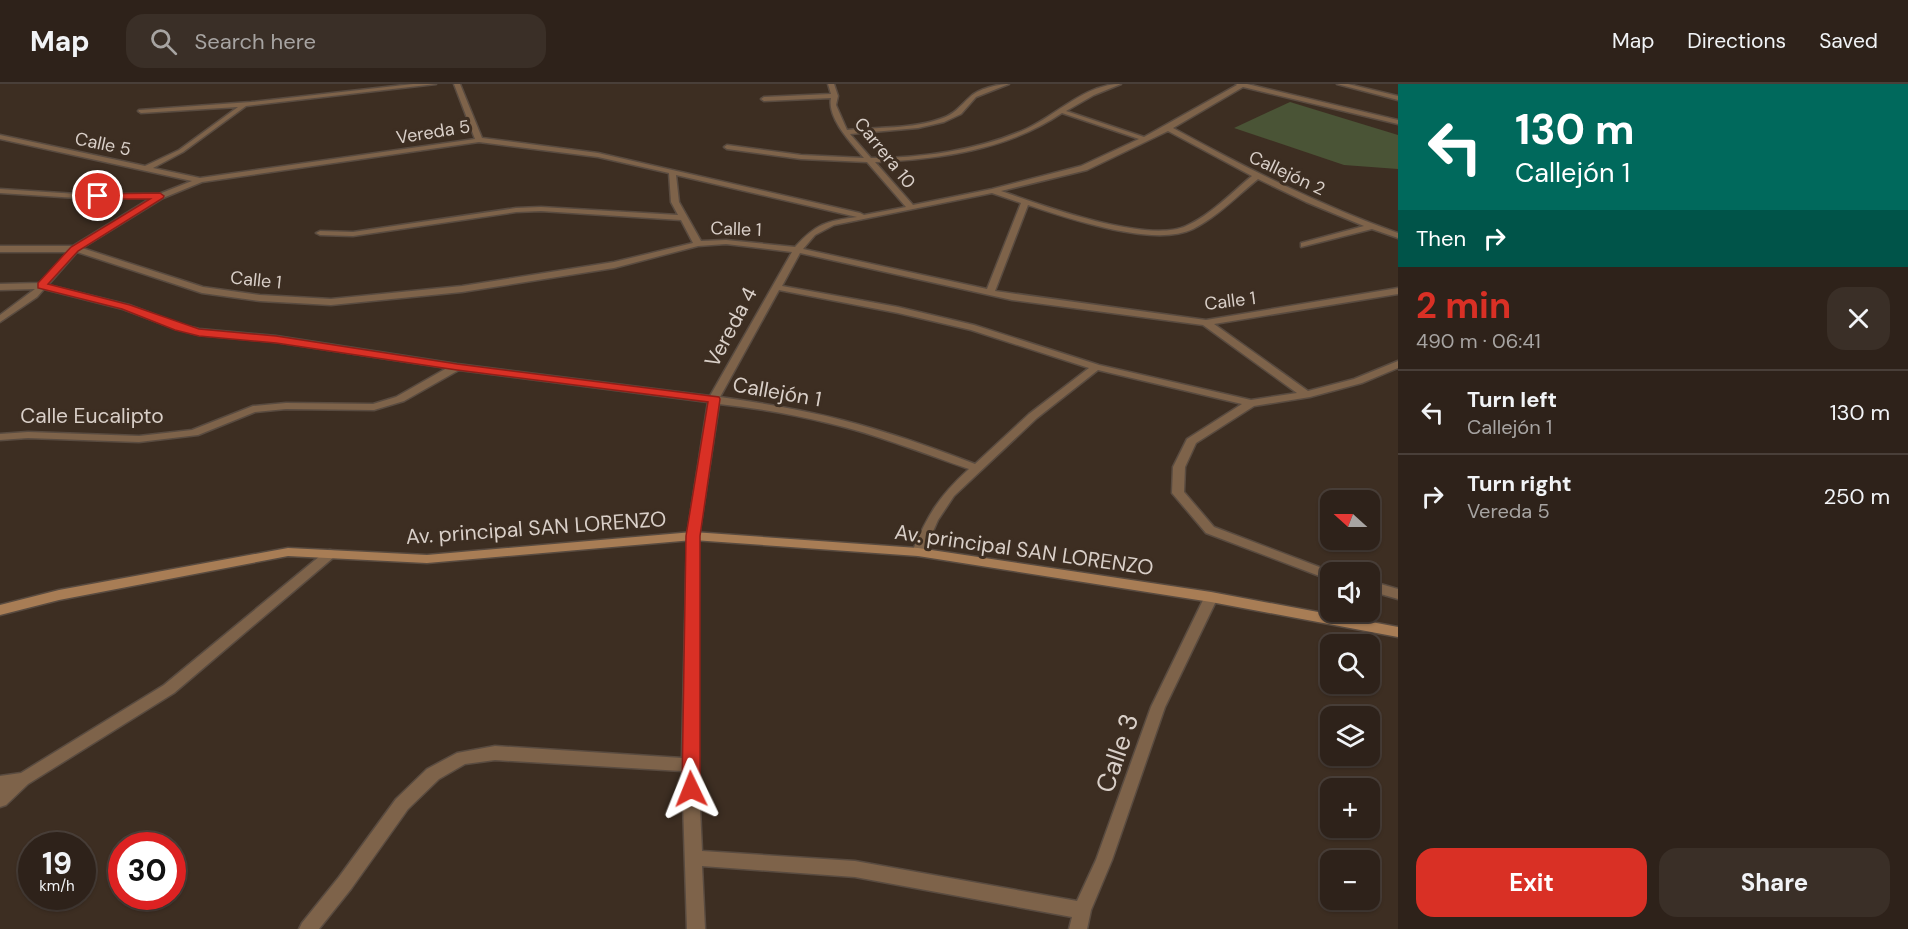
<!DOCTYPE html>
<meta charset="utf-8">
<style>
:root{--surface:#2e221a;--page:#3a2f27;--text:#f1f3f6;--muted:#a7a4a2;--line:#493f39;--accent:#d93025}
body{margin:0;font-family:"DM Sans",sans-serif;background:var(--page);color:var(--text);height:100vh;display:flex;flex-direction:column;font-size:22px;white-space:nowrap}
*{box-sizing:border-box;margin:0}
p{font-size:20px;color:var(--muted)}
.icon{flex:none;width:33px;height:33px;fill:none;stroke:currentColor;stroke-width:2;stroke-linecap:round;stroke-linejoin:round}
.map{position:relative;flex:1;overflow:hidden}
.details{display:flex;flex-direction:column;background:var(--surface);width:510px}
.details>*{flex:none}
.guide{background:#00695c;color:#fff;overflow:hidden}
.needle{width:39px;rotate:291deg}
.controls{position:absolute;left:1320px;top:406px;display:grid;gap:12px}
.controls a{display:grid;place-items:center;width:60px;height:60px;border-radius:12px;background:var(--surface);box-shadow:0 2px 4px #0004,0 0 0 2px var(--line);font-size:30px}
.speed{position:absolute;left:18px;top:748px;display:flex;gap:12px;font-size:30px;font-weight:700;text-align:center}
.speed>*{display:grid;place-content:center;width:78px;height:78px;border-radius:50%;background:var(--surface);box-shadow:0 2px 4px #0004,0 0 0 2px var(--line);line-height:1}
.speed small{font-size:15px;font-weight:400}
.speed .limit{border:9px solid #d22;background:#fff;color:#111}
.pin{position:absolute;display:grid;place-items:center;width:51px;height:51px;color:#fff;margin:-26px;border:3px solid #fff;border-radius:50%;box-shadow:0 2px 6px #0007}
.me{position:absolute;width:66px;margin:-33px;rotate:358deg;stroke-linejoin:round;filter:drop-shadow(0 0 4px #0008)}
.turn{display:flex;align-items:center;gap:21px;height:126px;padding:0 18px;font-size:27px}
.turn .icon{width:78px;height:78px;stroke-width:2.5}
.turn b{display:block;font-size:42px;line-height:51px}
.then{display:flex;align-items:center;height:57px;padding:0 18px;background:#0003;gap:12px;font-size:22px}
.round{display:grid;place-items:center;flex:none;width:63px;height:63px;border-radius:18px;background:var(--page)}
.overview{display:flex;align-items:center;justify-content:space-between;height:102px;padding:0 18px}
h1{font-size:36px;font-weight:700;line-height:45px;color:var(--accent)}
.primary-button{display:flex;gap:12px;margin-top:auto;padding:12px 18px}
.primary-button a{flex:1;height:69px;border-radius:18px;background:var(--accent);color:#fff;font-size:24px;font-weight:700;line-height:69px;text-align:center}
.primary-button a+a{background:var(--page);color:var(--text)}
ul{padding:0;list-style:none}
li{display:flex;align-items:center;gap:18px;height:84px;padding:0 18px;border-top:2px solid var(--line)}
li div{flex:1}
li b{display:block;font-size:22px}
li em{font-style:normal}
header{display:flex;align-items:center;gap:36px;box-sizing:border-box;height:84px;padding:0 30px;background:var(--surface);border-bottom:2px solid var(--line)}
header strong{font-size:28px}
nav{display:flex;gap:33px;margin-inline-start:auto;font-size:21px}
.search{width:420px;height:54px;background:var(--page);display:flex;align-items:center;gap:15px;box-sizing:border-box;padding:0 21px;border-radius:18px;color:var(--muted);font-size:22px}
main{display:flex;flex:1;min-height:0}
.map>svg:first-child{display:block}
.green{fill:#4a5436}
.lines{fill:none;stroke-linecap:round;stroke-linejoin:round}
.street-casing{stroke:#594b40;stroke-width:3}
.secondary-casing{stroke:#594b40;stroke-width:3}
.street{fill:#7e634a;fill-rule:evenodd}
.secondary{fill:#a87d55;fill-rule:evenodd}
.route{fill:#d93025;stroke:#8d1f18;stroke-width:1.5}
.labels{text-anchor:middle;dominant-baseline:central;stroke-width:6;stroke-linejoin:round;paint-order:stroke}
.far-street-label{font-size:18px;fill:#d9cfc8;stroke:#3d2e22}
.street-label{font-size:21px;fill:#d9cfc8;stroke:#3d2e22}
.near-street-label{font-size:26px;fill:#d9cfc8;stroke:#3d2e22}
</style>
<header>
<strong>Map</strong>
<div class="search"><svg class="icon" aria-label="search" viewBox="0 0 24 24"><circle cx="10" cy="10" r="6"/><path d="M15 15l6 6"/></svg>Search here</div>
<nav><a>Map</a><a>Directions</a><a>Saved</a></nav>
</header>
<main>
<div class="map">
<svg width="1398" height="845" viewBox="0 0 1398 845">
<rect width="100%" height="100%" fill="#3d2e22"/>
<path class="green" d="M1290,18l108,33v34l-54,-4 -110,-37z"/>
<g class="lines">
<defs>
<path id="street" d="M413,0h23l-190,22 -63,46 -30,16 47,10 275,-39 -21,-55h6l22,54 116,15 262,60 4,2 42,-8 -39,-45 -66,-3 -74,-10 -3,-2 3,-2 74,10 63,3c-13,-15 -37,-40 -33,-60l-67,3 -3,-2 3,-2 67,-3 -3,-10h6l4,12 -2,9 11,25c30,-3 65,-1 93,-11 14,-4 20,-13 30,-22 8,-8 28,-13 39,-13l-33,13 -15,17 -17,8 -26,6 -68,6 21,24c51,0 108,-8 155,-29 31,-14 59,-45 95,-45l-27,11 -28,16 78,26 93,-52 -1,-1h11l151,36v4l-155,-37 -70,41c73,40 146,77 225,105v5l-26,-9 -71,18v-4l63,-17 -58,-24 -48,-23c-21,17 -41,38 -65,50 -39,19 -126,-11 -165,-24l-33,86 211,29 192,-32v6l-184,30 94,67 46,-12 44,-18v7l-36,15 -52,14 -56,9 -58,37 -11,24 -1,25 30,35 121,46h-5v7l-124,-47 -34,-40 1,-26 14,-28 55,-35 -144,-34 -61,48 -83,78 -16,24 -14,32 -6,4 -6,-4c16,-37 26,-55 57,-83 -47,-16 -93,-35 -141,-46 -36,-9 -73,-15 -109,-19l-20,132 -1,229 4,86 153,10 222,40 19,-41 55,-153 55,-113h10l2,3 -53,110 -53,153 -21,50 -4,19h-18l3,-12 -217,-40 -153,-11 3,63h-18l-5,-158 -187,-11 -30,4 -26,15 -31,30 -57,80 -32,40h-20l3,-6 37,-46 57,-78 31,-30 30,-16 38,-7 187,12 5,-222 21,-134 -249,-32 -55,31 -30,9 -88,-1 -31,3 -57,23 -59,7 -111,-4 -28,2v-6l28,-2 111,4 53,-6 61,-24 33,-3 87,1 23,-7 51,-29 -171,-26 -77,-7 -23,-6 -53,-20 -79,-20 -7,8 -37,25v-7l35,-26 -35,1v-6l40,-1 28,-31h-68v-6h73l78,-48h-74l-77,-5v-4l77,5h82l33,-13 -192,-42v-4l145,31 34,-16 59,-43 -97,6 -3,-2 1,-1 112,-8zM1062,29l77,26 -58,27 -89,23 -79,16 -38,-43c65,-3 132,-12 187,-49zM1168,47l84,45c-21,17 -41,39 -66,50 -39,18 -145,-21 -185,-35l86,-21zM479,58l119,15 71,16 2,29 7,13 -137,-8 -25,1 -163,24 -33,-1 -4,2 4,2 33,1 163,-24 25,-1 140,9 12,23 -79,19 -152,24 -131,13 -71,-4 -57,-8 -121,-39 81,-50 39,-16zM676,91l181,42c-31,4 -41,7 -62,30l-69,-7 -25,1 -22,-39zM992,109l29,10 -34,86 -184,-40 12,-14 19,-10zM726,160l66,8 -82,144 -253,-32 -181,-28 -77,-7 -17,-4 -53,-20 -81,-20 29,-33 125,41 58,8 71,4 131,-13 152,-24 84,-22zM800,169l212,47 191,25 94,68 -46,7 -152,-35 -125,-40 -76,-18 -116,-21zM779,206l119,23 73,17 118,38 -60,46 -54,50c-29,-11 -58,-22 -88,-31 -54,-18 -110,-28 -167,-36z
M1337,0h11l50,12v4z
M330,466l4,1 2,3 -2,3 -160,136 -146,91 -22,21 -6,2v-31l21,-3 143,-88 162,-134z
M1370,497l28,8v10l-28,-8z"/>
<path id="secondary" d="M693,448l225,16 293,44 187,35v10l-187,-35 -293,-46 -225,-16 -266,23 -139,-7 -229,44 -59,15v-10l59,-15 229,-42 139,7z"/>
</defs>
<use href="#street" class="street-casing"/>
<use href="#secondary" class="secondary-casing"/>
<use href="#street" class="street"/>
<use href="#secondary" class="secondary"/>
</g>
<path class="route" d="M160,109l4,3 -1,2 -85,53 -30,33 82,21 69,24 77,7 181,28 262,33 1,2 -20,137v253l-3,5 -6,3 -6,-3 -3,-5 4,-253 22,-134 -251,-32 -181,-27 -77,-7 -24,-6 -53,-21 -84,-21v-5l33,-36 79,-48h-52l-3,-1v-4z"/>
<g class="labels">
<g class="far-street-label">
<text transform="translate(433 48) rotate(-9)">Vereda 5</text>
<text transform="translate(103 60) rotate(12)">Calle 5</text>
<text transform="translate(885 69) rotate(51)">Carrera 10</text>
<text transform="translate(1287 89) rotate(25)">Callejón 2</text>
<text transform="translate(736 145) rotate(2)">Calle 1</text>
<text transform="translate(256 196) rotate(6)">Calle 1</text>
<text transform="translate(1230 217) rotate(-7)">Calle 1</text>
</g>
<g class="street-label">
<text transform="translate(731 243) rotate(-62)">Vereda 4</text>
<text transform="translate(777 308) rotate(10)">Callejón 1</text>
<text x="92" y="332">Calle Eucalipto</text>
<text transform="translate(536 444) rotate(-4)">Av. principal SAN LORENZO</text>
<text transform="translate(1024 466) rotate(8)">Av. principal SAN LORENZO</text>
</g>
<g class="near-street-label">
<text transform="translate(1117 669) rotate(-71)">Calle 3</text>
</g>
</g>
</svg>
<div class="controls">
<a><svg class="needle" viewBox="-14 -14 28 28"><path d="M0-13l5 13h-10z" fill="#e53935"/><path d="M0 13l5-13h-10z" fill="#a7a4a2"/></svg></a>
<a><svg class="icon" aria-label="sound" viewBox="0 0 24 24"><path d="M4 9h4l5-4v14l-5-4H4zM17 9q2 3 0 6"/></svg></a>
<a><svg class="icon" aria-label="search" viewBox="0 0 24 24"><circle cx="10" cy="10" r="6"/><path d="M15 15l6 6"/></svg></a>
<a><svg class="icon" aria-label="layers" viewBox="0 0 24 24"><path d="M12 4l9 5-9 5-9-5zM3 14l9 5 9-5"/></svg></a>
<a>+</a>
<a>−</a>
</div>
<div class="speed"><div>19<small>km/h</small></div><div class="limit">30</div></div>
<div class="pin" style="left:98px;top:112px;background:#d93025"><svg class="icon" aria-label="arrive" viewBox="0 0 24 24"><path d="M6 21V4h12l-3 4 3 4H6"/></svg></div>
<svg class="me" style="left:691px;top:705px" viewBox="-20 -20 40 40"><path d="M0-17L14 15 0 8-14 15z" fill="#d93025" stroke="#fff" stroke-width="4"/></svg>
</div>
<section class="details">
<div class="guide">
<div class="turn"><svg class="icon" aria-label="left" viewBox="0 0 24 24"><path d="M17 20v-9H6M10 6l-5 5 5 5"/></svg><div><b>130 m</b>Callejón 1</div></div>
<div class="then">Then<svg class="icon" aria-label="right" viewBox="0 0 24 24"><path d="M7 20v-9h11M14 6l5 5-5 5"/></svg></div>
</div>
<div class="overview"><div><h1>2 min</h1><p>490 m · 06:41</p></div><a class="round"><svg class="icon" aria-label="close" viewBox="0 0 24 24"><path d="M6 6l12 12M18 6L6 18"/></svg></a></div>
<ul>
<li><svg class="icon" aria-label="left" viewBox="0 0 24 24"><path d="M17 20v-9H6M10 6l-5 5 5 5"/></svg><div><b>Turn left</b><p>Callejón 1</p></div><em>130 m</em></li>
<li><svg class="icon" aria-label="right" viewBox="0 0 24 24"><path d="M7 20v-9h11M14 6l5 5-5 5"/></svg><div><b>Turn right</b><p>Vereda 5</p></div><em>250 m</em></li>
</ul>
<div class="primary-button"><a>Exit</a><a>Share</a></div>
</section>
</main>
